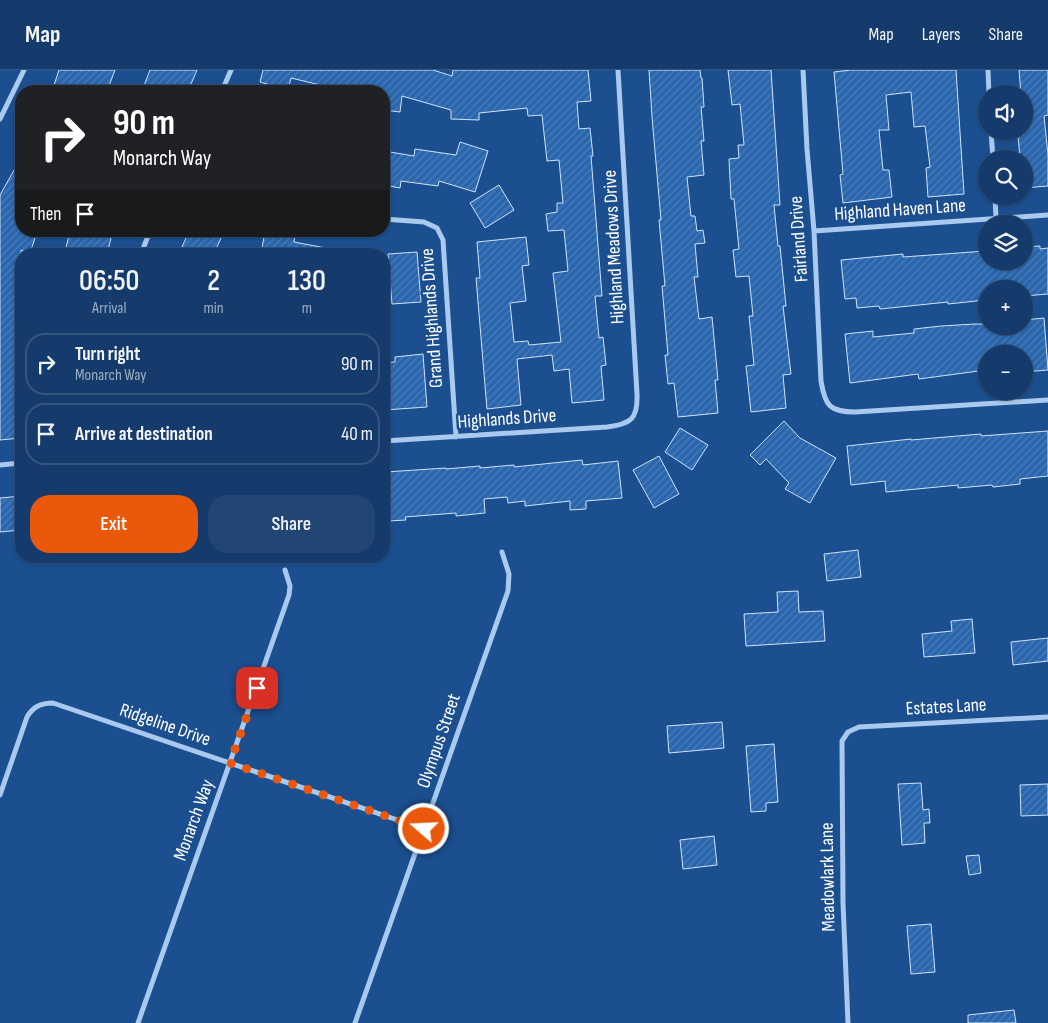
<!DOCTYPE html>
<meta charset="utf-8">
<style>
:root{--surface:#143b6b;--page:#214673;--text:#f1f3f6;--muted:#9dadc1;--line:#33557e;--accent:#ea580c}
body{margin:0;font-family:"Sofia Sans Condensed",sans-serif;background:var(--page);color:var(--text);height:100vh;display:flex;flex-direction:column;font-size:19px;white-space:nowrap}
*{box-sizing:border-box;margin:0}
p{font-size:16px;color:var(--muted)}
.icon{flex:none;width:28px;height:28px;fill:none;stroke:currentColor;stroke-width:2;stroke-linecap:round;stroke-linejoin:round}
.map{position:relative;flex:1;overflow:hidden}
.side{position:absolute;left:15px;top:178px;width:375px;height:315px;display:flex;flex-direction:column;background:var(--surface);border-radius:20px;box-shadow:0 1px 4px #0004,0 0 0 1px var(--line)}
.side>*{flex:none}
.hud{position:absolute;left:15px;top:15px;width:375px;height:152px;border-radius:20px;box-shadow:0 1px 4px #0004,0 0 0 1px var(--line);background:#202124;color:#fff;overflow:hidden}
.buttons{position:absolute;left:978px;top:15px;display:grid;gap:10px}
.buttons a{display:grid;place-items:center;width:55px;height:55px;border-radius:50%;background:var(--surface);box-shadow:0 1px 4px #0004,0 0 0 1px var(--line);font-size:25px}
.pin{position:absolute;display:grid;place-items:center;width:42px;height:42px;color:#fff;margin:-21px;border-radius:10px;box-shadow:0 2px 8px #0006}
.me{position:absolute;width:55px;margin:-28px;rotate:289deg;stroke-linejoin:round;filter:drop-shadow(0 0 4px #0008)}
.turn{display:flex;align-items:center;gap:18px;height:105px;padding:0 15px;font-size:22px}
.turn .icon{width:65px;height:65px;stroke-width:2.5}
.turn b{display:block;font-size:35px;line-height:42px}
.then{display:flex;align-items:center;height:48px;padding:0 15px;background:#0003;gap:10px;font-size:19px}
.eta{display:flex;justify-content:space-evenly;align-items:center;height:85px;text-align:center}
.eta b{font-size:30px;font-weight:600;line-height:35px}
.primary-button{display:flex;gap:10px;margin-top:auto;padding:10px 15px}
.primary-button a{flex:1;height:58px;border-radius:20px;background:var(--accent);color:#fff;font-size:20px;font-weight:600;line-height:58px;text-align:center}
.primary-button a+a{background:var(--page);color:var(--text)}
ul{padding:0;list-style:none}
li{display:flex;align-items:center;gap:15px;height:62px;margin:0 10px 8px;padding:0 5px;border:2px solid var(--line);border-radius:20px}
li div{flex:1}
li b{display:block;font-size:19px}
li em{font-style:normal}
header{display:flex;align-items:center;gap:30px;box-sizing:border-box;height:70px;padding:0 25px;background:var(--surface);border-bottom:1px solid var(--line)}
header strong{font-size:24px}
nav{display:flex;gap:28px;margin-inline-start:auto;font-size:18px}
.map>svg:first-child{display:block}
.building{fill:url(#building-hatch);stroke:#cfe3fa}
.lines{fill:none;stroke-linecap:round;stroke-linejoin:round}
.minor{stroke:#a9c9ee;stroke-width:5}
.route{stroke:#ea580c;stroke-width:9;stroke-dasharray:0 16.2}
.labels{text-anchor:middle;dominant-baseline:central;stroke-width:5;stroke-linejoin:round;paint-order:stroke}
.street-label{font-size:19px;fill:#fff;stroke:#1b4f8f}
</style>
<header>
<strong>Map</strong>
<nav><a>Map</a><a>Layers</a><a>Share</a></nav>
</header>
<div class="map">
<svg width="1048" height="953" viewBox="0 0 1048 953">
<defs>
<pattern id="building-hatch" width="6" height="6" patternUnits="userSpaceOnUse" patternTransform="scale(1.25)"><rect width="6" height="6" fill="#2a66ad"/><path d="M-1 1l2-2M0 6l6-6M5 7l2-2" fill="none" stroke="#4a7db9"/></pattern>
</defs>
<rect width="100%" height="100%" fill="#1b4f8f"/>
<path class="building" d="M59,0h56l-8,21h-55z
M150,0h47l-9,21h-46z
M263,0h170l19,6 1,-6h135l3,31 -14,1 2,27 11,-1 3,28h-2l11,140h-7l4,42 4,-1 3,28 -5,1 3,34 -32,3 -3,-34 -15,2 -2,-16 -35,4 4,46 -34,4 -11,-131h4l-3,-36 49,-5 3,28 -7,1 4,35 -16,2 4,39 14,-1 1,4 32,-3 -8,-69 15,-2 -4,-41 -16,1 -2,-17 11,-2v-9h6l-4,-43 -12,1 -5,-46 -14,1 -1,-8 -48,5v7l-28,-1v-9l-49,-14 -2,16 -16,-2v-19h-47v-2l-46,-11 -3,12 -28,-8z
M649,0h51l1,8h1l2,29h-3l3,34h-3l3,34 -17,2 4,39h4l2,15 6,-1 2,13 -10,1 3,33h-4l5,42 13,-2 6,63h-3l3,33 -40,4 -4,-34 -6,1 -3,-29h3l-6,-69h3l-6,-66h2l-9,-103z
M728,0h43l9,135h-6l4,41h2l6,60h-3l8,68 -8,1 3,33 -35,4 -5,-46 8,-1 -5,-49h4l-4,-40 -13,1 -3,-27 6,-1 -5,-50h-3l-2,-40 10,-1 -1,-13h6l-4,-41 -8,1z
M851,0h105l8,124 -36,3 -2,-29 4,-1 -5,-41 -11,1 -3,-35 -25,3 3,35h-10l4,40h6l3,27 -49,6 -3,-28 3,-1 -9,-102z
M1019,0h29v45l-4,1 4,39v31l-24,2v-29h-4l-2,-24 6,-1v-40h-3z
M460,72l28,9 -13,41 -36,-11 -1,5 -37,-5 -1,7 -16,-3v-34l30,5 1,-7 41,6z
M21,88v73l15,4 -6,18 -9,-3v188l-21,2v-245z
M499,115l15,25 -29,18 -15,-25z
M70,161h30l12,3 -5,20h-34l-8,-2z
M189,161h35l-10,23h-35z
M265,161h12l18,4 -1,7 32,6 -1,6h-64z
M1040,176v3l8,-1v46l-24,2v-7h-38v11l-38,4v-2l-68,7 -1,-3 -22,2 -1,-10 -11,1 -4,-39 62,-6v3l83,-6v10h38v-14z
M417,182l4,50 -29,2 -4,-50z
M1044,248l4,52 -24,2v-18h-38v16l-67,9 -1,-5 -68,9 -5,-49 28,-3v6l41,-4v-4l27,-3 34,-2h11v2h38v-6z
M423,284l4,53 -43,3v-47l11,-1v-5z
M784,351l16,17 36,20 -26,45 -25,-14 4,-6 -23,-24 -6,6 -10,-10z
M680,358l28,17 -16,25 -27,-18z
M1048,361v45l-28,3v5l-27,3 -1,-2 -34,3v-3l-72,7 -1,-11 -34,4 -4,-39 64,-7v1l70,-6v2z
M659,386l20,38 -25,14 -21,-38z
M582,390l1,5 35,-4 4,37 -36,3v8l-16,1v-9l-45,5v-5l-17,2 -1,-6 -23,2 1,14 -29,3v-3l-51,4 1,3 -18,1 -3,-49 61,-4v1l34,-3v2l34,-3v2z
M21,426v34l-21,2v-34z
M858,480l3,27 -34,4 -3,-27z
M798,521l1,21 24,-1 2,30 -79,5 -2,-32 34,-2 -1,-20z
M972,549l3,34 -51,4 -2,-23 30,-3 -1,-10z
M1048,568v23l-35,4 -2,-23z
M722,652l2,26 -55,5 -2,-27z
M774,674l4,58 -12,1v8l-15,1 -5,-66z
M921,713l2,27 6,-1 1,14h-6l1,20 -23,2 -4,-61z
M1048,714v31l-27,1 -1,-31z
M714,766l3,29 -34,4 -3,-29z
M979,785l2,18 -12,2 -3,-19z
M931,854l4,48 -24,2 -4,-48z
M1014,940l2,13h-48v-8z"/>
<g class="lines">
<path class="minor" d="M803,0l4,79 7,82 7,150c4,25 9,31 34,31l193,-12
M988,0l1,24
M222,21l9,-21
M0,49l24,-49
M991,61l2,28
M995,126l1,23
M384,149l40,3 13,6 6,12 13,197
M814,161l234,-16
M141,184l9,-23
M384,371l223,-14c24,-3 31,-8 30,-33l-19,-324
M0,395l21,-2
M0,725l27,-78c6,-10 13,-14 26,-14l371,126
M138,953l151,-428 1,-9 -5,-16
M355,953l153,-432 1,-17 -7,-22
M848,953l-5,-120 -1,-162 6,-9 11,-5 189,-10"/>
</g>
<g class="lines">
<path class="route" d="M257,618l-27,75 194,66"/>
</g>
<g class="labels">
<g class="street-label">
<text transform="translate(900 140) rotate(-4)">Highland Haven Lane</text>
<text transform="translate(799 169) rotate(-94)">Fairland Drive</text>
<text transform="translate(614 177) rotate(-93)">Highland Meadows Drive</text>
<text transform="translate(432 248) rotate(-94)">Grand Highlands Drive</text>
<text transform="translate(507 349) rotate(-4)">Highlands Drive</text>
<text transform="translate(946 637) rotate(-3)">Estates Lane</text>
<text transform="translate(165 655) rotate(19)">Ridgeline Drive</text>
<text transform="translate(439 671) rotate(-71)">Olympus Street</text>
<text transform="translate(194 750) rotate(-70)">Monarch Way</text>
<text transform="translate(828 807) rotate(-91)">Meadowlark Lane</text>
</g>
</g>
</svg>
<div class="buttons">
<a><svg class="icon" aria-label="sound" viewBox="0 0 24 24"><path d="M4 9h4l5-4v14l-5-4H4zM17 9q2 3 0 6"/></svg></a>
<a><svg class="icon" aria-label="search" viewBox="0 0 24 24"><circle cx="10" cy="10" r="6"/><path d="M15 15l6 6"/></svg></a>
<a><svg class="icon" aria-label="layers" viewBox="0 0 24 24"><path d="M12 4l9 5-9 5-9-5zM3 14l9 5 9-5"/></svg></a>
<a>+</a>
<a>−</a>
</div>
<div class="pin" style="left:257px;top:618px;background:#d93025"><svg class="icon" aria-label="arrive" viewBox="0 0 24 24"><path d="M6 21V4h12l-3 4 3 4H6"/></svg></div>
<svg class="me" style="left:424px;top:759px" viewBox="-20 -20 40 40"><circle r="17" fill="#ea580c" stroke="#fff" stroke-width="3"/><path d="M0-11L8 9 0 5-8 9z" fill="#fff"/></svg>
<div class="hud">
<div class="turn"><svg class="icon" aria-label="right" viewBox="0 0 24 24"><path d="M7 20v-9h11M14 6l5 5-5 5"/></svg><div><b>90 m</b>Monarch Way</div></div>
<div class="then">Then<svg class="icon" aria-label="arrive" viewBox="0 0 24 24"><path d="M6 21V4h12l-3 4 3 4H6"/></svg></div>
</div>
<section class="side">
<div class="eta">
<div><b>06:50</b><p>Arrival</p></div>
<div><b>2</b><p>min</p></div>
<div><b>130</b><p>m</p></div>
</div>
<ul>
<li><svg class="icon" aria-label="right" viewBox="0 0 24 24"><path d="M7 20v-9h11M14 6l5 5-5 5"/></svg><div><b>Turn right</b><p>Monarch Way</p></div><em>90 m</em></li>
<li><svg class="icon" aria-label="arrive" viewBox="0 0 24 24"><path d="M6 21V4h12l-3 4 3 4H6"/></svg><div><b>Arrive at destination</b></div><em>40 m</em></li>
</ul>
<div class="primary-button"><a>Exit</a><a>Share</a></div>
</section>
</div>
